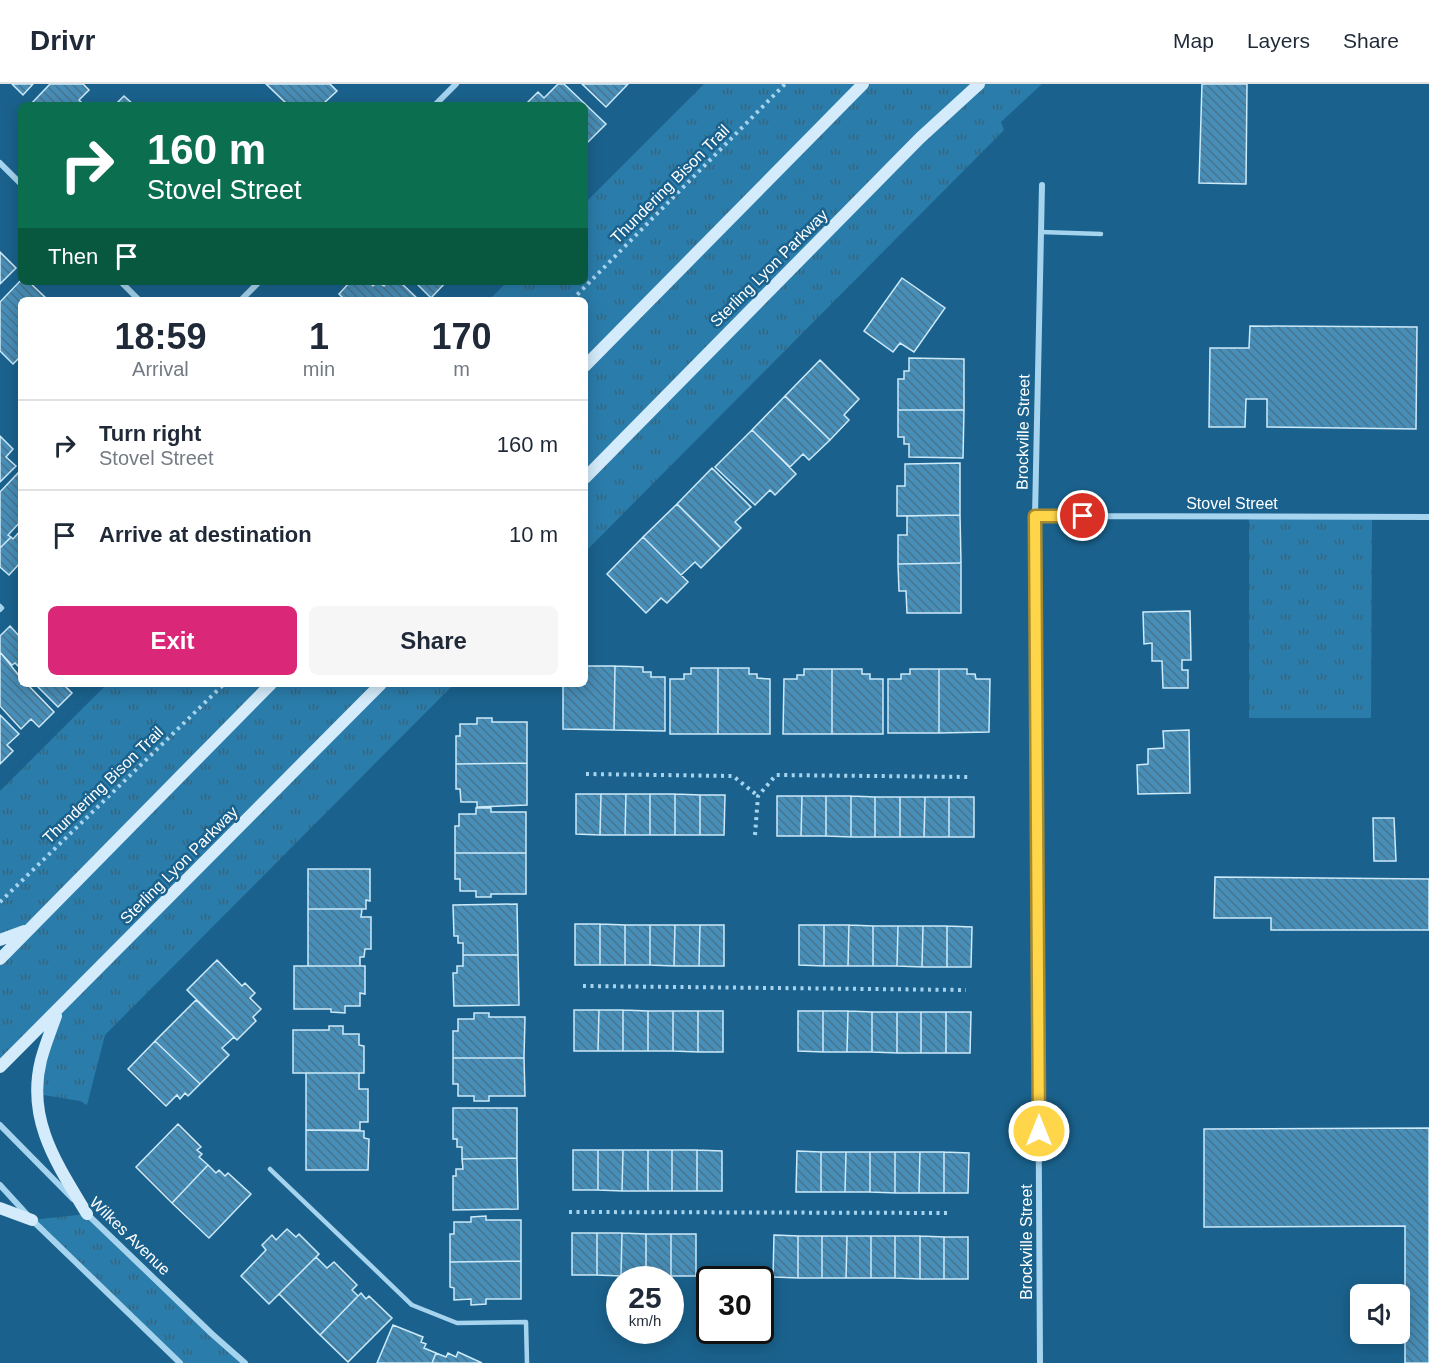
<!DOCTYPE html>
<style>
:root{--surface:#fff;--page:#f6f6f7;--text:#1f2937;--muted:#747a83;--line:#e0e1e3;--accent:#db2777}
body{margin:0;font-family:Arial,sans-serif;background:var(--page);color:var(--text);height:100vh;display:flex;flex-direction:column;font-size:22px;white-space:nowrap}
*{box-sizing:border-box;margin:0}
p{font-size:20px;color:var(--muted)}
.icon{flex:none;width:33px;height:33px;fill:none;stroke:currentColor;stroke-width:2;stroke-linecap:round;stroke-linejoin:round}
.map{position:relative;flex:1;overflow:hidden}
.side{position:absolute;left:18px;top:213px;width:570px;height:390px;display:flex;flex-direction:column;background:var(--surface);border-radius:9px;box-shadow:0 3px 15px #0003}
.side>*{flex:none}
.hud{position:absolute;left:18px;top:18px;width:570px;height:183px;border-radius:9px;box-shadow:0 3px 15px #0003;background:#0b6e4f;color:#fff;overflow:hidden}
.tools{position:absolute;left:1350px;top:1200px;display:grid;gap:12px}
.tools a{display:grid;place-items:center;width:60px;height:60px;border-radius:9px;background:var(--surface);box-shadow:0 3px 15px #0003;font-size:30px}
.speed{position:absolute;left:606px;top:1182px;display:flex;gap:12px;font-size:30px;font-weight:700;text-align:center}
.speed>*{display:grid;place-content:center;width:78px;height:78px;border-radius:50%;background:var(--surface);box-shadow:0 3px 15px #0003;line-height:1}
.speed small{font-size:15px;font-weight:400}
.speed .limit{border:3px solid #111;border-radius:9px;background:#fff;color:#111}
.pin{position:absolute;display:grid;place-items:center;width:51px;height:51px;color:#fff;margin:-26px;border:3px solid #fff;border-radius:50%;box-shadow:0 2px 6px #0007}
.me{position:absolute;width:66px;margin:-33px;rotate:0deg;stroke-linejoin:round;filter:drop-shadow(0 0 4px #0008)}
.turn{display:flex;align-items:center;gap:21px;height:126px;padding:0 30px;font-size:27px}
.turn .icon{width:78px;height:78px;stroke-width:2.5}
.turn b{display:block;font-size:42px;line-height:51px}
.then{display:flex;align-items:center;height:57px;padding:0 30px;background:#0003;gap:12px;font-size:22px}
.eta{display:flex;justify-content:space-evenly;align-items:center;height:102px;text-align:center}
.eta b{font-size:36px;font-weight:700;line-height:42px}
.button{display:flex;gap:12px;margin-top:auto;padding:12px 30px}
.button a{flex:1;height:69px;border-radius:9px;background:var(--accent);color:#fff;font-size:24px;font-weight:700;line-height:69px;text-align:center}
.button a+a{background:var(--page);color:var(--text)}
ul{padding:0;list-style:none}
li{display:flex;align-items:center;gap:18px;height:90px;padding:0 30px;border-top:2px solid var(--line)}
li div{flex:1}
li b{display:block;font-size:22px}
li em{font-style:normal}
header{display:flex;align-items:center;gap:36px;box-sizing:border-box;height:84px;padding:0 30px;background:var(--surface);border-bottom:2px solid var(--line)}
header strong{font-size:28px}
nav{display:flex;gap:33px;margin-inline-start:auto;font-size:21px}
.map>svg:first-child{display:block}
.grass{fill:url(#grass-tufts)}
.building{fill:url(#building-back-hatch);stroke:#cceafa;stroke-width:1.5}
.lines{fill:none;stroke-linecap:round;stroke-linejoin:round}
.path{stroke:#a6d4ee;stroke-width:4;stroke-dasharray:3 4.5;stroke-linecap:butt}
.lane{stroke:#a6d4ee;stroke-width:4.5}
.street{stroke:#a6d4ee;stroke-width:6}
.secondary{stroke:#d3ebfa;stroke-width:12}
.route-casing{stroke:#a68a30;stroke-width:15}
.route{stroke:#ffd54a;stroke-width:10}
.labels{text-anchor:middle;dominant-baseline:central;stroke-width:5;stroke-linejoin:round;paint-order:stroke}
.street-label{font-size:16px;fill:#fff;stroke:#1a628d}
</style>
<header>
<strong>Drivr</strong>
<nav><a>Map</a><a>Layers</a><a>Share</a></nav>
</header>
<div class="map">
<svg width="1429" height="1279" viewBox="0 0 1429 1279">
<defs>
<pattern id="grass-tufts" width="24" height="20" patternUnits="userSpaceOnUse" patternTransform="scale(1.5)"><rect width="24" height="20" fill="#2a7caa"/><path d="M3 7l-1-3M5 7V3M7 7l1-3M15 17l-1-3M17 17v-4M19 17l1-3" fill="none" stroke="#3b647b"/></pattern>
<pattern id="building-back-hatch" width="6" height="6" patternUnits="userSpaceOnUse" patternTransform="scale(1.5)"><rect width="6" height="6" fill="#478eb8"/><path d="M-1 5l2 2M0 0l6 6M5-1l2 2" fill="none" stroke="#49748d"/></pattern>
</defs>
<rect width="100%" height="100%" fill="#1a628d"/>
<path class="grass" d="M704,0h338l-41,38 3,8 -419,422v-252h-96l18,-18h78v-79z
M1249,433h123l-1,201h-122z
M107,600h347l-349,351 -18,70 -7,-4 -43,-7 19,-80 -56,53v-108l27,-28 -27,9v-149z
M87,1130l158,149h-65l-148,-143z"/>
<path class="building" d="M12,0h21l-10,11z
M50,0h33l6,6 -10,10 5,5h-51l-1,-2z
M266,0h64l7,7 -13,12 2,2h-38z
M558,0h6l42,40 -19,19 -2,-2v-36h-60l13,-13 6,6z
M582,0h46l-22,23z
M1202,0h45l-1,100 -47,-1z
M124,12l10,9h-19z
M0,168l16,16 -16,16z
M902,194l43,30 -31,44 -14,-9 -7,9 -29,-21z
M21,196v2h8l17,16 -2,2h-23v56l-8,8 -13,-13v-49z
M350,198h19l4,4 4,-4 7,4 3,-4h13l19,18h-74l-6,-6z
M415,198h31l-15,16z
M1250,242l167,1 -1,102 -149,-2v-28h-21l-1,28h-36l1,-79h39z
M909,274l55,1v51h-66v-31h6v-8h5z
M820,276l39,39 -15,16 5,5 -19,20 -45,-44z
M785,312l45,44 -21,20 -6,-6 -13,13 -38,-37z
M898,326h66l-1,48 -54,-1v-13h-5v-7h-6z
M752,346l44,44 -21,21 -5,-5 -15,15 -40,-38z
M0,352l13,13 -7,8 10,9 -16,16z
M960,379v52l-63,1v-30h8v-22z
M712,384l39,39 -16,15 6,6 -20,20 -44,-44z
M19,388l2,1v48l-13,14 3,2 -11,11v-56z
M677,420l44,44 -20,20 -6,-6 -14,13 -38,-38z
M960,431l1,48 -63,1v-29h9v-19z
M21,446v32l-12,13 -9,-8v-19l11,-11 2,2z
M643,453l45,45 -21,21 -6,-5 -15,15 -39,-39z
M961,479v50h-54l-1,-22h-7l-1,-27z
M1190,527l1,49h-9v10h6v18h-25l-1,-27h-10v-18l-8,1 -1,-32z
M10,542l11,12v31l-6,-6 -3,2 -12,-13v-16z
M0,568l21,26v6h6l27,28 -15,15 -8,-8 -10,10 -21,-23z
M586,582h29l-1,64 -51,-1v-45h22z
M615,582l28,1v5h8v5h14v54l-51,-1z
M691,584h27v66h-48v-55h14v-5h7z
M718,584h31v6h8v4l13,1v55h-52z
M804,585h28v65h-49l1,-55h13v-4h7z
M832,585h30v5h8v5h13v55h-51z
M910,585h29v64h-51v-54h13v-5h9z
M939,585h28v5h8l1,5h14l-1,53 -50,1z
M35,600h34l-3,3 6,6 -14,14z
M0,631l19,19 -12,11 6,6 -13,13z
M477,634h15v4h35v41l-71,1v-28h4v-12h17z
M1189,646l1,63 -52,1 -1,-29 11,-1v-15l16,-1 -1,-17z
M527,679v42l-50,2v-5h-16l-1,-13h-4v-25z
M576,710h25l-1,41 -24,-1z
M601,710h25l-1,41h-25z
M626,710h24v41h-25z
M650,710h25v41h-25z
M675,710l25,1v40h-25z
M700,711h25l-1,40h-24z
M777,712h25l-1,40h-24z
M802,712h24v40h-25z
M826,712h25v41l-25,-1z
M851,712l24,1v40h-24z
M875,713h25v40h-25z
M900,713h25l-1,40h-24z
M925,713h24v40h-25z
M949,713h25v40h-25z
M476,724h15v4h35v41h-71v-27h4v-12h17z
M1373,734h21l2,43h-22z
M455,769h71v41h-35v3h-15v-6h-16v-12h-5z
M308,785h62v32l-4,-1v9h-58z
M1215,793l214,2v51h-158v-12h-57z
M517,820l1,51h-55v-12h-5v-7h-4l-1,-31z
M308,825h54l-1,8h10v32h-6l-1,8h-4v9h-52z
M575,840h25v41h-25z
M600,840l25,1v40h-25z
M625,841h25v40h-25z
M650,841h25l-1,41 -24,-1z
M675,841h25l-1,41h-25z
M700,841h24v41h-25z
M799,841h25v41l-25,-1z
M824,841h25l-1,41h-24z
M849,841l24,1v40h-25z
M873,842h25l-1,40h-24z
M898,842h25l-1,41 -25,-1z
M923,842h24v41h-25z
M947,842l25,1 -1,40h-24z
M463,871h55l1,50 -65,1 -1,-33h4v-7h6z
M217,876l25,26 3,-3 10,10 -5,5 11,11 -8,8 3,4 -19,19 -50,-50z
M294,882h71v28l-5,-1v13h-15v7l-14,-1v-3h-37z
M196,916l38,37 -12,11 7,7 -29,29 -45,-43z
M574,926h25l-1,41h-24z
M599,926h24v41h-25z
M623,926l25,1v40h-25z
M648,927h25v40h-25z
M673,927h25v41l-25,-1z
M698,927h25v41h-25z
M798,927h25v41l-25,-1z
M823,927h25l-1,41h-24z
M848,927l24,1v40h-25z
M872,928h25v41l-25,-1z
M897,928h24v41h-24z
M921,928h25v41h-25z
M946,928h25l-1,41h-24z
M474,929h15v4h36l-1,41h-71v-27h5v-12h16z
M329,942h14v8h16v11l5,1v27h-71v-43h36z
M155,957l45,43 -12,12 -3,-3 -5,6 -3,-4 -11,11 -38,-37z
M453,974h71l1,38h-36v5h-15v-5h-16v-12h-5z
M306,989h53v16h9v33h-8v8h-54z
M453,1024h64v50l-55,1v-12h-5v-8h-4z
M178,1040l23,23 -4,3 5,4 -3,3 9,8 -36,38 -36,-36z
M1429,1044v235h-24v-137l-201,1v-98z
M306,1046l58,1v7l5,1 -1,31h-62z
M573,1066h25v40h-25z
M598,1066h25l-1,41 -24,-1z
M623,1066h25v41h-26z
M648,1066h24v41h-24z
M672,1066h25v41h-25z
M697,1066l25,1v40h-25z
M797,1067l24,1v40h-25z
M821,1068h25l-1,40h-24z
M846,1068h24v40h-25z
M870,1068h25v41l-25,-1z
M895,1068h25l-1,41h-24z
M920,1068h24v41h-25z
M944,1068l25,1 -1,40h-24z
M517,1074l1,51 -65,1v-34h3v-7h7l-1,-10z
M208,1081l8,8 3,-3 6,6 3,-3 23,21 -42,44 -37,-35z
M486,1132v4h35v41l-71,1v-28h4v-12h17v-5z
M287,1145l9,8 3,-3 20,20 -50,50 -28,-28 25,-26 -4,-5 10,-10 4,5z
M572,1149h25v42h-25z
M597,1149h25l-1,43 -24,-1z
M622,1149l24,1v42h-25z
M646,1150h25v42h-25z
M671,1150h25v42h-25z
M774,1151l24,1v42l-25,-1z
M798,1152h24v42h-24z
M822,1152h25l-1,42h-24z
M847,1152h24v42h-25z
M871,1152h24v42h-24z
M895,1152h25v43l-25,-1z
M920,1152l24,1v42h-24z
M944,1153h24v42h-24z
M316,1173l11,11 7,-6 23,23 -5,5 6,6 -38,39 -41,-41z
M521,1177v38h-35v5l-15,1v-6l-17,1v-12l-4,-1v-25z
M361,1209l5,6 3,-3 23,22 -44,44 -28,-27z
M393,1241l30,12 -2,5 5,2 -2,4 12,5 -4,10h-55z
M458,1268l24,11h-50l4,-10 10,4 2,-4 8,4z"/>
<g class="lines">
<path class="path" d="M572,216l213,-216
M586,690l147,2 25,20
M755,751l3,-39 18,-21 194,2
M0,818l224,-218
M583,902l383,4
M569,1128l381,1"/>
<path class="lane" d="M1041,148l60,2
M0,522l2,2 -2,2
M270,1085l142,136 45,18 69,-1 1,41"/>
<path class="street" d="M435,21l21,-21
M0,79l21,21
M121,198l18,18
M241,216l18,-18
M1035,432l394,1
M0,1041l73,74
M0,1101l32,35 148,143
M86,1129l126,121 33,29
M1040,1279l-5,-847 7,-331"/>
<path class="secondary" d="M585,282l278,-282
M585,394l335,-340 59,-54
M0,856l24,-9
M0,875l271,-275
M56,932c-5,14 -11,29 -15,44 -15,60 16,104 46,154
M0,983l381,-383
M0,1124l32,12"/>
</g>
<g class="lines">
<defs>
<path id="route" d="M1039,1047l-4,-615h48"/>
</defs>
<use href="#route" class="route-casing"/>
<use href="#route" class="route"/>
</g>
<g class="labels">
<g class="street-label">
<text transform="translate(670 100) rotate(-45)">Thundering Bison Trail</text>
<text transform="translate(769 184) rotate(-45)">Sterling Lyon Parkway</text>
<text transform="translate(1023 348) rotate(-89)">Brockville Street</text>
<text x="1232" y="419">Stovel Street</text>
<text transform="translate(103 701) rotate(-44)">Thundering Bison Trail</text>
<text transform="translate(179 781) rotate(-45)">Sterling Lyon Parkway</text>
<text transform="translate(130 1152) rotate(44)">Wilkes Avenue</text>
<text transform="translate(1026 1158) rotate(-90)">Brockville Street</text>
</g>
</g>
</svg>
<div class="tools">
<a><svg class="icon" aria-label="sound" viewBox="0 0 24 24"><path d="M4 9h4l5-4v14l-5-4H4zM17 9q2 3 0 6"/></svg></a>
</div>
<div class="speed"><div>25<small>km/h</small></div><div class="limit">30</div></div>
<div class="pin" style="left:1083px;top:432px;background:#d93025"><svg class="icon" aria-label="arrive" viewBox="0 0 24 24"><path d="M6 21V4h12l-3 4 3 4H6"/></svg></div>
<svg class="me" style="left:1039px;top:1047px" viewBox="-20 -20 40 40"><circle r="17" fill="#ffd54a" stroke="#fff" stroke-width="3"/><path d="M0-11L8 9 0 5-8 9z" fill="#fff"/></svg>
<div class="hud">
<div class="turn"><svg class="icon" aria-label="right" viewBox="0 0 24 24"><path d="M7 20v-9h11M14 6l5 5-5 5"/></svg><div><b>160 m</b>Stovel Street</div></div>
<div class="then">Then<svg class="icon" aria-label="arrive" viewBox="0 0 24 24"><path d="M6 21V4h12l-3 4 3 4H6"/></svg></div>
</div>
<section class="side">
<div class="eta">
<div><b>18:59</b><p>Arrival</p></div>
<div><b>1</b><p>min</p></div>
<div><b>170</b><p>m</p></div>
</div>
<ul>
<li><svg class="icon" aria-label="right" viewBox="0 0 24 24"><path d="M7 20v-9h11M14 6l5 5-5 5"/></svg><div><b>Turn right</b><p>Stovel Street</p></div><em>160 m</em></li>
<li><svg class="icon" aria-label="arrive" viewBox="0 0 24 24"><path d="M6 21V4h12l-3 4 3 4H6"/></svg><div><b>Arrive at destination</b></div><em>10 m</em></li>
</ul>
<div class="button"><a>Exit</a><a>Share</a></div>
</section>
</div>
